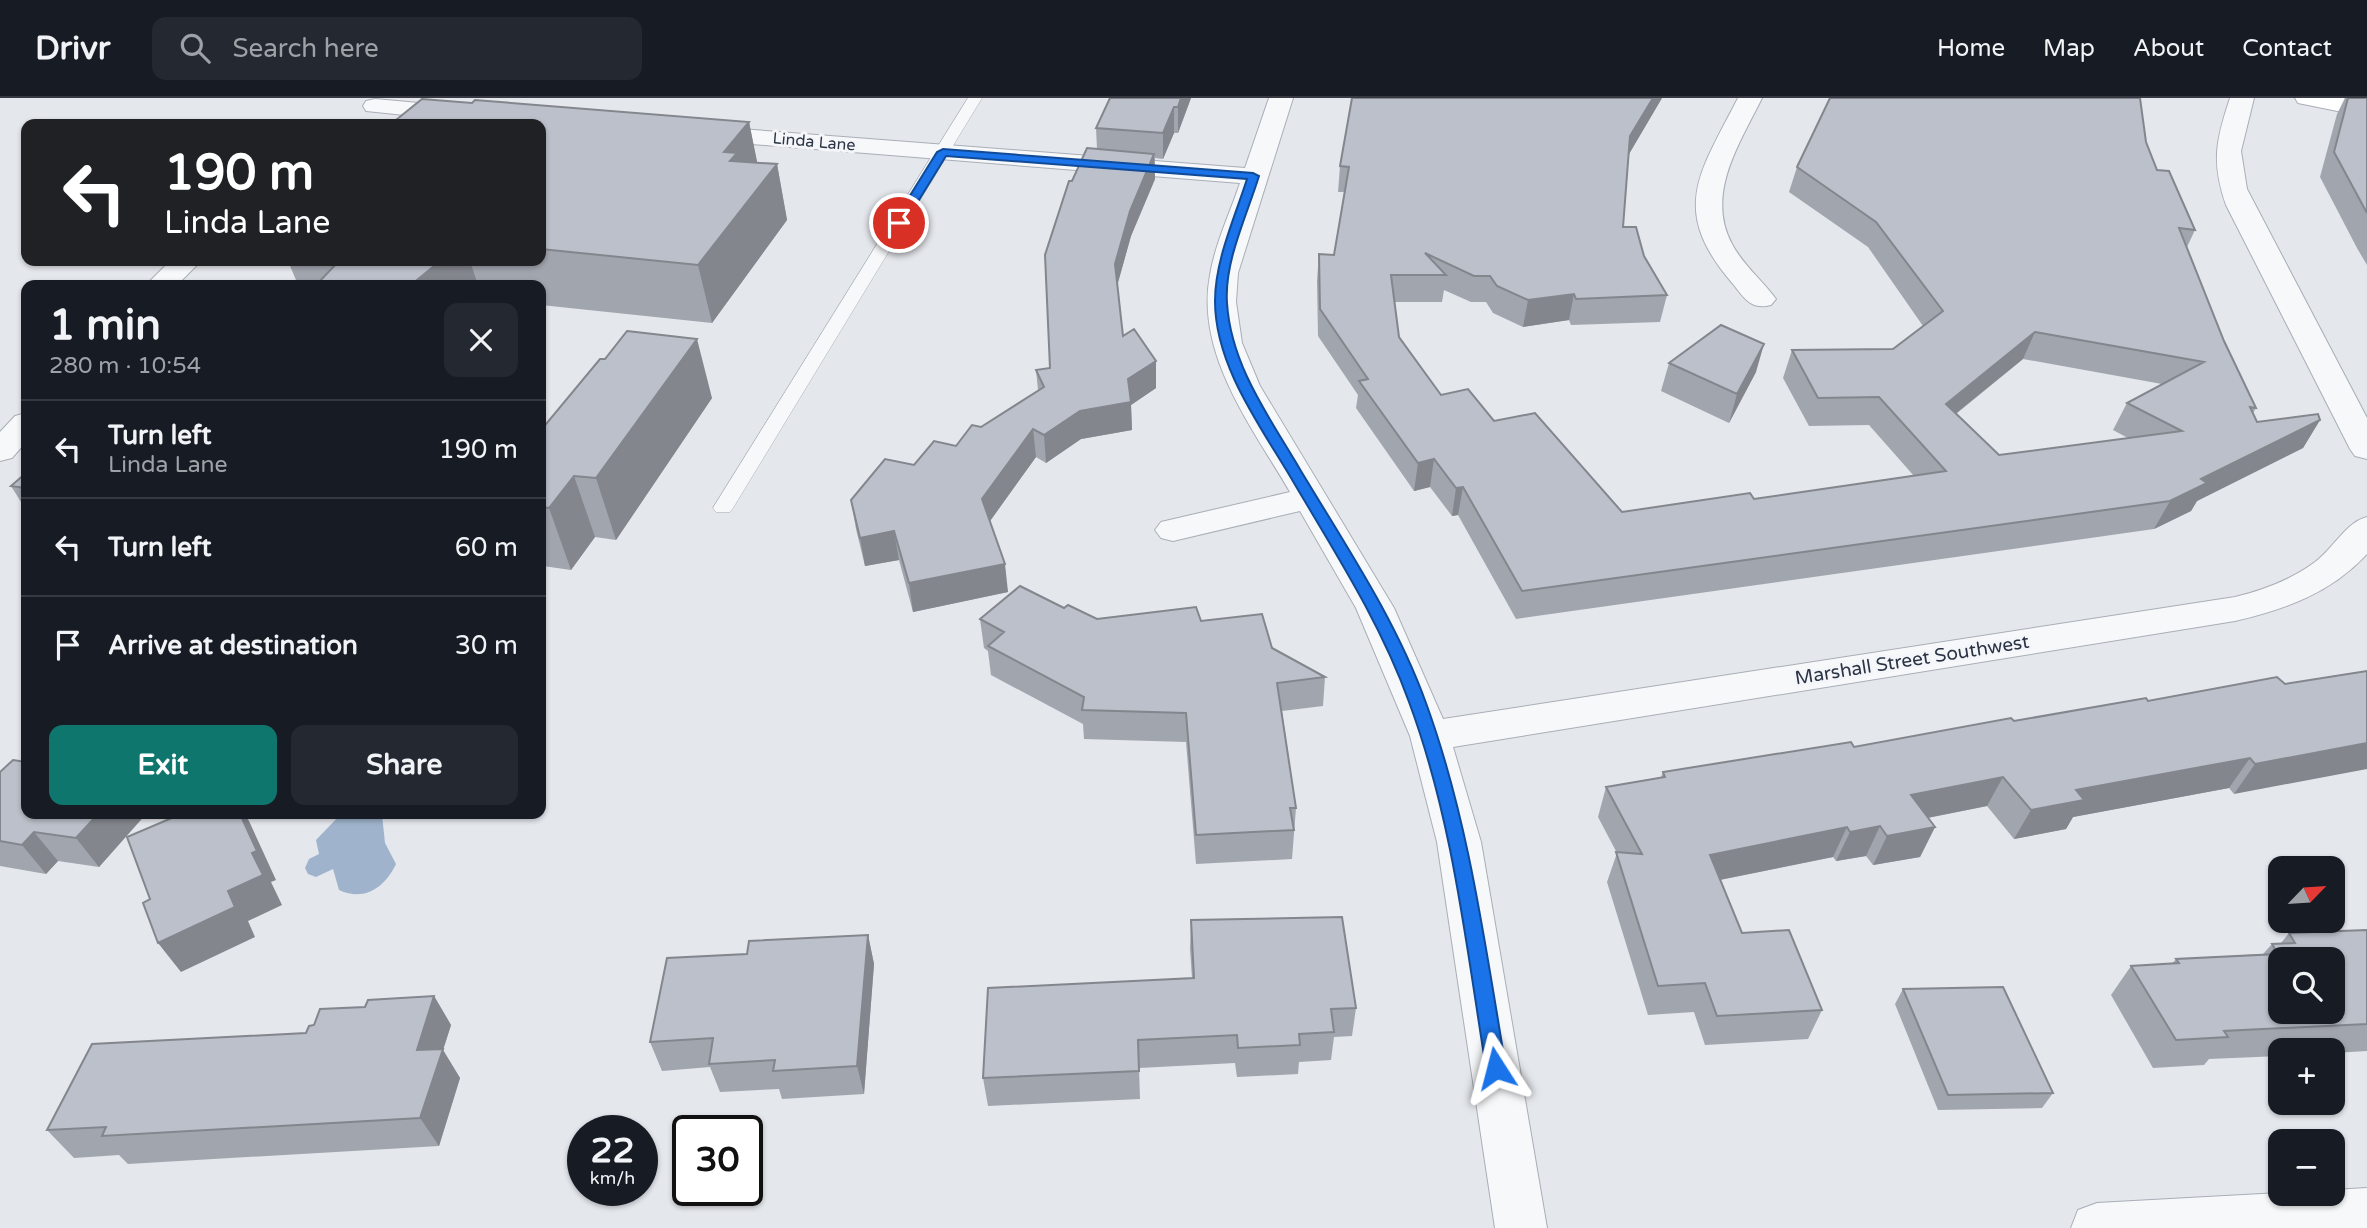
<!DOCTYPE html>
<meta charset="utf-8">
<style>
:root{--surface:#171b24;--page:#242831;--text:#f1f3f6;--muted:#9ea1a6;--line:#363941;--accent:#0f766e}
body{margin:0;font-family:"Varela Round",sans-serif;background:var(--page);color:var(--text);height:100vh;display:flex;flex-direction:column;font-size:26px;white-space:nowrap}
*{box-sizing:border-box;margin:0}
p{font-size:23px;color:var(--muted)}
.icon{flex:none;width:38px;height:38px;fill:none;stroke:currentColor;stroke-width:2;stroke-linecap:round;stroke-linejoin:round}
.map{position:relative;flex:1;overflow:hidden}
.panel{position:absolute;left:21px;top:182px;width:525px;height:539px;display:flex;flex-direction:column;background:var(--surface);border-radius:14px;box-shadow:0 2px 5px #0004}
.panel>*{flex:none}
.hud{position:absolute;left:21px;top:21px;width:525px;height:147px;border-radius:14px;box-shadow:0 2px 5px #0004;background:#202124;color:#fff;overflow:hidden}
.needle{width:46px;rotate:65deg}
.tools{position:absolute;left:2268px;top:758px;display:grid;gap:14px}
.tools a{display:grid;place-items:center;width:77px;height:77px;border-radius:14px;background:var(--surface);box-shadow:0 2px 5px #0004;font-size:35px}
.speed{position:absolute;left:567px;top:1017px;display:flex;gap:14px;font-size:35px;font-weight:700;text-align:center}
.speed>*{display:grid;place-content:center;width:91px;height:91px;border-radius:50%;background:var(--surface);box-shadow:0 2px 5px #0004;line-height:1}
.speed small{font-size:18px;font-weight:400}
.speed .limit{border:4px solid #111;border-radius:10px;background:#fff;color:#111}
.pin{position:absolute;display:grid;place-items:center;width:60px;height:60px;color:#fff;margin:-30px;border:4px solid #fff;border-radius:50%;box-shadow:0 2px 7px #0007}
.me{position:absolute;width:77px;margin:-38px;rotate:351deg;stroke-linejoin:round;filter:drop-shadow(0 0 5px #0008)}
.turn{display:flex;align-items:center;gap:24px;height:147px;padding:0 28px;font-size:32px}
.turn .icon{width:91px;height:91px;stroke-width:2.5}
.turn b{display:block;font-size:49px;line-height:60px}
.round{display:grid;place-items:center;flex:none;width:74px;height:74px;border-radius:14px;background:var(--page)}
.overview{display:flex;align-items:center;justify-content:space-between;height:119px;padding:0 28px}
h1{font-size:42px;font-weight:800;line-height:52px}
.primary-button{display:flex;gap:14px;margin-top:auto;padding:14px 28px}
.primary-button a{flex:1;height:80px;border-radius:14px;background:var(--accent);color:#fff;font-size:28px;font-weight:800;line-height:80px;text-align:center}
.primary-button a+a{background:var(--page);color:var(--text)}
ul{padding:0;list-style:none}
li{display:flex;align-items:center;gap:21px;height:98px;padding:0 28px;border-top:2px solid var(--line)}
li div{flex:1}
li b{display:block;font-size:26px}
li em{font-style:normal}
header{display:flex;align-items:center;gap:42px;box-sizing:border-box;height:98px;padding:0 35px;background:var(--surface);border-bottom:2px solid var(--line)}
header strong{font-size:33px}
nav{display:flex;gap:38px;margin-inline-start:auto;font-size:24px}
.search{width:490px;height:63px;background:var(--page);display:flex;align-items:center;gap:18px;box-sizing:border-box;padding:0 24px;border-radius:14px;color:var(--muted);font-size:26px}
.map>svg:first-child{display:block}
.water{fill:#9fb4cc}
.lines{fill:none;stroke-linecap:round;stroke-linejoin:round}
.lane-casing{stroke:#a9aeb7;stroke-width:1}
.street-casing{stroke:#a9aeb7;stroke-width:2}
.secondary-casing{stroke:#a9aeb7;stroke-width:2}
.lane{fill:#f7f8fa;fill-rule:evenodd}
.street{fill:#f7f8fa;fill-rule:evenodd}
.secondary{fill:#fff;fill-rule:evenodd}
.wall{fill:#a1a5ae;fill-rule:evenodd}
.shaded-wall{fill:#83868d}
.building{fill:#bbc0ca;stroke:#83868d;stroke-width:2;fill-rule:evenodd}
.route{fill:#1a73e8;stroke:#114b97;stroke-width:2}
.labels{text-anchor:middle;dominant-baseline:central;stroke-width:6;stroke-linejoin:round;paint-order:stroke}
.far-street-label{font-size:16px;fill:#2b3445;stroke:#f4f6f9}
.street-label{font-size:19px;fill:#2b3445;stroke:#f4f6f9}
</style>
<header>
<strong>Drivr</strong>
<div class="search"><svg class="icon" aria-label="search" viewBox="0 0 24 24"><circle cx="10" cy="10" r="6"/><path d="M15 15l6 6"/></svg>Search here</div>
<nav><a>Home</a><a>Map</a><a>About</a><a>Contact</a></nav>
</header>
<div class="map">
<svg width="2367" height="1130" viewBox="0 0 2367 1130">
<rect width="100%" height="100%" fill="#e4e7ec"/>
<path class="water" d="M341,716l41,1 3,28 11,21c-11,23 -31,38 -57,26l-6,-21 -17,8 -8,-3 -3,-6 4,-9 10,-5 -3,-14z"/>
<g class="lines">
<defs>
<path id="lane" d="M968,0h14l-249,410 -3,4h-14l-3,-4z"/>
<path id="street" d="M1269,0h24l-55,175 -2,29 6,41 18,43 134,222 49,111 792,-122c28,-7 56,-17 80,-35 18,-13 31,-40 52,-45v37c-36,39 -81,55 -132,67l-782,126 28,95 66,386h-52l-58,-386 -27,-106 -54,-128 -56,-97 -127,30 -12,-3 -6,-8 6,-8 129,-30c-38,-65 -95,-138 -80,-217 5,-31 20,-62 30,-92l-539,-43 -9,-2 -3,-5 3,-5 9,-2 544,42z
M1738,0h24c-22,45 -57,96 -30,146 11,21 30,36 44,55l-5,6c-20,5 -26,-6 -38,-21 -64,-74 -34,-110 5,-186z
M2230,0h24l-13,53 6,38 120,229v41l-12,-3 -5,-7 -124,-244c-15,-43 -10,-65 4,-107z
M375,1l88,8 9,2 3,5 -3,5 -9,2 -97,-10 -3,-5 3,-5z
M170,163h31l-24,24h-31z
M26,315v29l-14,16 -12,3v-29l15,-16z
M2367,1090v40h-296l7,-18 19,-7 183,-10 53,1v-4z"/>
<path id="secondary" d="M2295,0h48l24,5v14l-69,-14z"/>
</defs>
<use href="#lane" class="lane-casing"/>
<use href="#street" class="street-casing"/>
<use href="#secondary" class="secondary-casing"/>
<use href="#lane" class="lane"/>
<use href="#street" class="street"/>
<use href="#secondary" class="secondary"/>
</g>
<path class="wall" d="M1191,0l-13,35h-4l-11,26 -8,-1v21l-24,57 -14,49 6,51 33,52 -25,17 1,25 -51,9 -35,24 -10,-6 -46,64 18,71 -95,20 -14,-52 -34,6 -9,-37 -5,-29 63,-35 42,-19 25,-19 57,-37 -2,-20 14,-2 22,-187 25,-32 -1,-21z
M1662,0l-34,57 -5,72 21,29 23,39 -7,27 -89,3 -2,-5 -46,7 -30,-14 -7,-11h-15l-27,-12 -2,12h-48l5,35 42,58 53,26 128,91 132,-13 160,-23 -45,-51 -60,1 -26,-48 9,-28 101,-1 30,-23 -55,-79 -79,-55 8,-25 349,-25 11,28 38,60 -8,17 37,94 32,67 -3,5 4,9 63,-2 -17,28 -106,53 -6,10 -37,18 -638,90 -58,-104 -6,1 -22,-29 -16,4 -58,-83 2,-13 -40,-59 -1,-55 2,-27 15,1 10,-63h-6l2,-26zM2023,261l139,25 -35,19 -14,27 15,8 -129,17 -43,-41z
M2345,0h22v167l-10,-17 -37,-71 17,-63z
M749,24l8,41 20,1 10,56 -75,103 -171,-18v-20h-225l3,-3 -23,-2 -8,-19h253v-137z
M1669,265l87,9 -27,51 -68,-32z
M712,300l-96,142 -21,-3 -24,33 -28,-4 -2,4v-140z
M26,375v37l-15,-24z
M1064,510l33,11 104,2 71,27 53,29 -2,29 -41,5 14,97 -4,51 -96,5 -10,-122 -102,-3 -1,-15 -92,-49 -3,-24 -4,-3 -4,-29z
M2367,573l-133,123 -5,-6 -156,29 -7,12 -52,10 -27,-33 -59,12 7,9 -15,30 -47,8 -7,-9 -30,5 -3,-4 -113,23 22,53 80,77 -14,29 -103,6 -11,-33 -46,3 -41,-133 10,-29 -19,-36 8,-30 55,-10 2,-5 191,-25 294,-46 137,-17z
M0,674l146,42 -47,53 -41,-6 -12,13 -46,-8z
M1191,822l165,88 -4,28 -18,1 -3,23 -32,2 -1,12 -61,3 -2,-14 -96,5 1,31 -152,7 -5,-28 209,-100 -2,-29z
M2367,832v121l-34,2v-3h-53v6l-71,3 -5,6 -51,3 -42,-73 20,-29 41,-2 4,-5 87,-5 9,-10 9,-1 8,-10z
M868,837l6,29 -10,130 -82,5 -3,-10 -59,3 -10,-25 -48,4 -12,-29 97,-88z
M1903,891l150,104 -11,15 -104,2 -43,-106z
M434,898l17,29 -8,25 17,28 -21,68 -311,18 -9,-9 -45,3 -27,-28 259,-97 8,-8 51,-18z"/>
<path class="shaded-wall" d="M1181,0h10l-13,35v-26z
M1653,0h9l-37,63 5,-25z
M1174,9v26l-11,26v-26z
M749,24l11,54 17,-12 10,56 -75,103 -14,-58 26,-113z
M1154,56l1,25 -24,57 -15,54 -1,-26 15,-53z
M440,163h30l8,24h-67z
M1574,196l-5,26 -46,7 5,-27z
M2035,234l-12,27 -89,72 12,-27z
M697,241l15,59 -96,142 -20,-62z
M1764,246l-8,28 -27,51 8,-29z
M1156,263v27l-25,17 1,25 -51,9 -35,24 -2,-28z
M2320,322l-17,28 -106,53 -6,10 -37,18 16,-28 31,-22z
M1033,331l3,28 -51,71 -3,-29z
M1434,361l-4,28 -16,4 4,-28z
M574,378l21,61 -24,33 -22,-62z
M1463,389l-5,28 -6,1 4,-28z
M894,433l5,29 -34,6 -5,-28z
M1005,466l3,28 -95,20 -4,-29z
M2367,645v26l-133,25 21,-30z
M2250,660l-21,30 -156,29 -7,12 -52,10 17,-29 45,-20z
M2003,679l-16,29 -91,18 15,-29z
M98,716h48l-47,53 -23,-29z
M240,716h5l4,7 27,59 -5,2 11,23 -34,16 7,16 -74,35 -23,-29 70,-52z
M1880,728l-14,30 -30,5 14,-29z
M1847,729l-14,30 -134,27 11,-29z
M1935,729l-15,30 -47,8 14,-29z
M34,734l24,29 -12,13 -24,-29z
M868,837l6,29 -10,130 -7,-28z
M434,898l17,29 -8,25 17,28 -21,68 -19,-28 -3,-68z"/>
<path class="building" d="M1110,0h71l-3,9h-4l-11,26 -67,-5z
M1352,0h301l-23,38 -7,91h13l8,29 23,39 -91,4 -2,-5 -46,6 -31,-14 -7,-10h-16l-49,-23 21,22h-55l8,62 42,58 27,-6 26,32 41,-8 87,99 128,-19 4,6 192,-28 -67,-74 -61,1 -26,-48 101,-1 50,-38 -67,-89 -79,-55 33,-69h310l6,44 11,28 12,1 26,59 -16,-2 45,113 32,67 -6,-1 7,15 61,-8 2,6 -119,59 6,4 -37,18 -648,90 -59,-104 -7,1 -22,-29 -16,4 -59,-82 9,-2 -48,-70 -1,-55 15,1 15,-88 -9,-1zM2035,234l169,30 -77,41 55,28 -183,24 -53,-51z
M2348,0h19v115l-33,-61z
M422,1l50,4 3,-3 274,22 -25,30 13,1 -7,8 47,3 -79,101 -157,-16v-125h-150z
M1087,50l67,6 -24,57 -15,53 8,72 11,-7 22,32 -28,18 3,23 -51,9 -36,24 -11,-6 -51,70 23,65 -96,19 -15,-52 -34,7 -9,-38 34,-41 29,6 20,-24 22,5 16,-21 9,2 63,-40 -8,-17 14,-2 -5,-113 24,-74h3z
M339,163h101l-29,24h-95z
M1721,227l43,19 -27,50 -68,-31z
M627,233l70,8 -101,139 -22,-2 -25,32 -8,-1v-77l59,-71h5z
M26,375v15l-15,-2z
M1020,488l44,22 4,-3 29,14 99,-12 5,14 61,-7 10,34 53,29 -48,6 19,125h-6l4,22 -98,5 -10,-122 -104,-3 2,-13 -96,-51 16,-14 -24,-13z
M2367,573v72l-112,21 -5,-6 -174,32 8,10 -53,10 -28,-33 -92,18 24,32 -48,9 -7,-10 -30,6 -3,-5 -137,28 32,78 47,-3 33,80 -105,6 -12,-33 -47,3 -42,-134 26,2 -36,-67 59,-10 -2,-5 188,-30 3,5 157,-29 3,3 132,-23 2,3 129,-24 8,7z
M13,662l13,2v52h72l-22,24 -42,-6 -12,13 -22,-4v-69z
M181,716h59l17,37 -5,2 11,22 -35,16 7,16 -77,36 -15,-40 7,-4 -23,-62z
M1342,819l14,91 -25,1 3,23 -35,2 1,11 -62,3 -1,-13 -99,5 1,31 -156,7 5,-90 206,-10 -3,-58z
M2367,832v94l-143,7 4,6 -52,3 -45,-74 48,-3 -3,-4 102,-5 -6,-10 23,-1 -6,-10zM2280,861h53v53h-53z
M868,837l-11,131 -84,5 2,-11 -66,4 4,-26 -63,4 17,-84 80,-4 2,-13z
M2003,889l50,106 -105,2 -45,-106z
M434,898l-17,54 26,-1 -23,69 -318,18 4,-9 -59,3 45,-86 214,-11 3,-7 5,-1 6,-16 45,-2 3,-7z"/>
<path class="route" d="M943,51l310,24 6,3c-12,39 -35,86 -32,127 4,63 43,115 74,168 45,75 95,149 125,232 43,118 59,242 80,365l-3,7 -7,2 -7,-2 -3,-7c-20,-123 -33,-248 -77,-366 -28,-78 -73,-148 -115,-219 -32,-55 -79,-116 -79,-182 0,-41 20,-84 32,-122l-301,-23 -43,70h-8l-2,-3 44,-71z"/>
<g class="labels">
<g class="far-street-label">
<text transform="translate(814 44) rotate(5)">Linda Lane</text>
</g>
<g class="street-label">
<text transform="translate(1912 562) rotate(-9)">Marshall Street Southwest</text>
</g>
</g>
</svg>
<div class="tools">
<a><svg class="needle" viewBox="-14 -14 28 28"><path d="M0-13l5 13h-10z" fill="#e53935"/><path d="M0 13l5-13h-10z" fill="#9ea1a6"/></svg></a>
<a><svg class="icon" aria-label="search" viewBox="0 0 24 24"><circle cx="10" cy="10" r="6"/><path d="M15 15l6 6"/></svg></a>
<a>+</a>
<a>−</a>
</div>
<div class="speed"><div>22<small>km/h</small></div><div class="limit">30</div></div>
<div class="pin" style="left:899px;top:125px;background:#d93025"><svg class="icon" aria-label="arrive" viewBox="0 0 24 24"><path d="M6 21V4h12l-3 4 3 4H6"/></svg></div>
<svg class="me" style="left:1496px;top:970px" viewBox="-20 -20 40 40"><path d="M0-17L14 15 0 8-14 15z" fill="#1a73e8" stroke="#fff" stroke-width="4"/></svg>
<div class="hud">
<div class="turn"><svg class="icon" aria-label="left" viewBox="0 0 24 24"><path d="M17 20v-9H6M10 6l-5 5 5 5"/></svg><div><b>190 m</b>Linda Lane</div></div>
</div>
<section class="panel">
<div class="overview"><div><h1>1 min</h1><p>280 m · 10:54</p></div><a class="round"><svg class="icon" aria-label="close" viewBox="0 0 24 24"><path d="M6 6l12 12M18 6L6 18"/></svg></a></div>
<ul>
<li><svg class="icon" aria-label="left" viewBox="0 0 24 24"><path d="M17 20v-9H6M10 6l-5 5 5 5"/></svg><div><b>Turn left</b><p>Linda Lane</p></div><em>190 m</em></li>
<li><svg class="icon" aria-label="left" viewBox="0 0 24 24"><path d="M17 20v-9H6M10 6l-5 5 5 5"/></svg><div><b>Turn left</b></div><em>60 m</em></li>
<li><svg class="icon" aria-label="arrive" viewBox="0 0 24 24"><path d="M6 21V4h12l-3 4 3 4H6"/></svg><div><b>Arrive at destination</b></div><em>30 m</em></li>
</ul>
<div class="primary-button"><a>Exit</a><a>Share</a></div>
</section>
</div>
